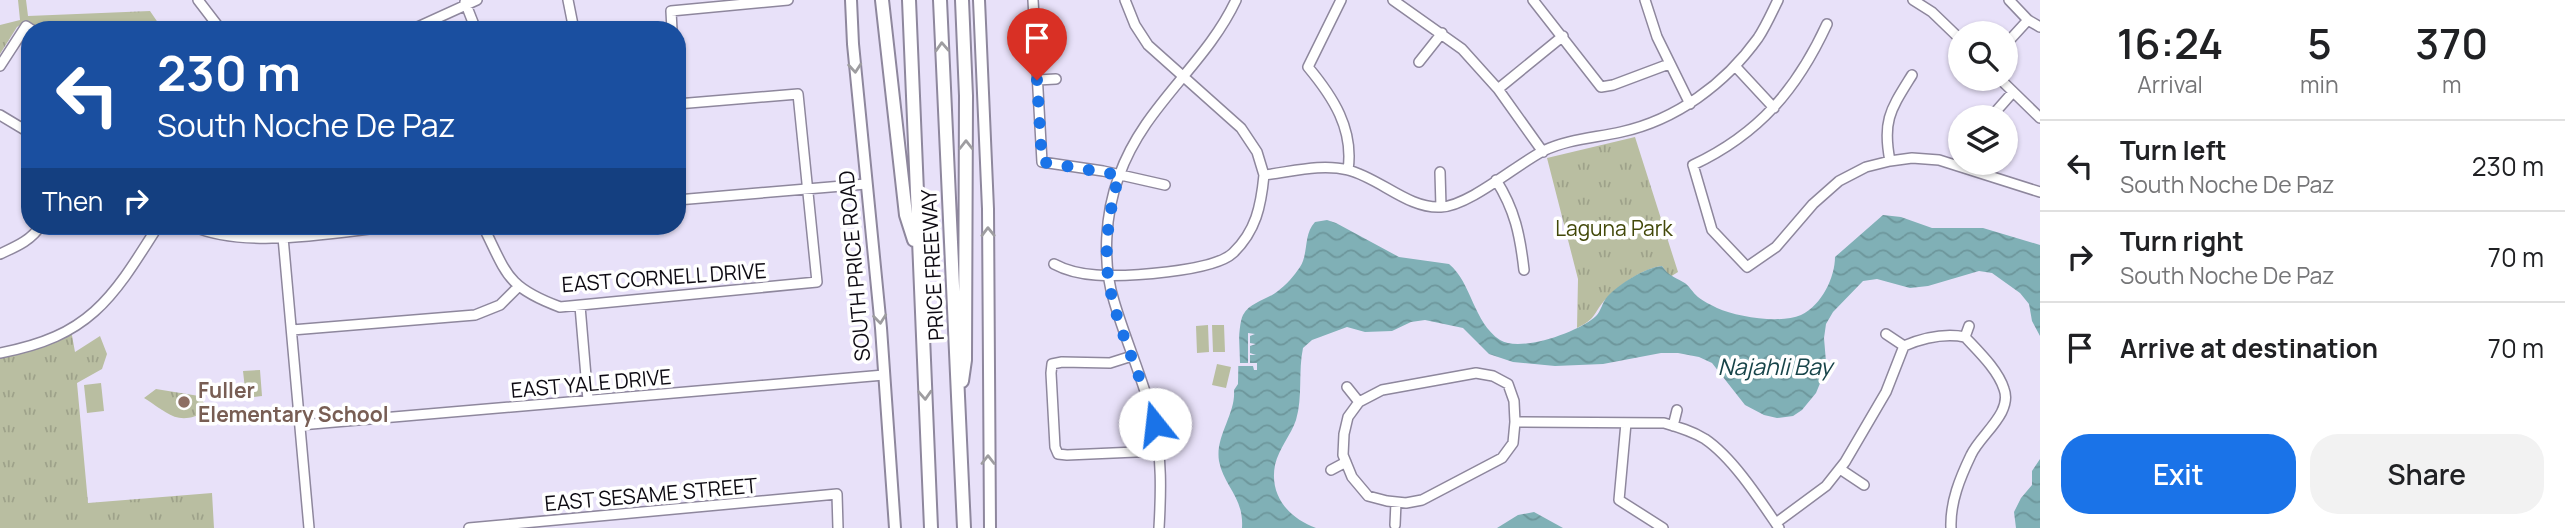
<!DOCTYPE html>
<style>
:root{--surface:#fff;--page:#f2f2f2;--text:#202124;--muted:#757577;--line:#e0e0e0;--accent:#1a73e8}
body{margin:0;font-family:Manrope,sans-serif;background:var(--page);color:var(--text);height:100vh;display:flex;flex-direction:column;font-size:26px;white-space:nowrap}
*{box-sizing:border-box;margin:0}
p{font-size:23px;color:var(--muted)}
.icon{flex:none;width:38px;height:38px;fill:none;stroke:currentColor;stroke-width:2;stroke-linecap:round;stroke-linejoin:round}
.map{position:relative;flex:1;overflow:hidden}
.drawer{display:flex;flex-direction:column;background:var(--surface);width:525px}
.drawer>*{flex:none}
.banner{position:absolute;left:21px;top:21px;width:665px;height:214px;border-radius:28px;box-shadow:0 2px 5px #0004;background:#1a4fa0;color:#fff;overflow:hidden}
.fabs{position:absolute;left:1948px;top:21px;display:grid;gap:14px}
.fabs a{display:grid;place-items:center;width:70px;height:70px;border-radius:50%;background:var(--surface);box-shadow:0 2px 5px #0004;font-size:35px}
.pin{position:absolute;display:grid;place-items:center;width:60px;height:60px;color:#fff;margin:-72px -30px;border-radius:50% 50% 50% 0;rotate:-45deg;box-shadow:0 0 7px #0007}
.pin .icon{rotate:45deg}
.me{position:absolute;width:77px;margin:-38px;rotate:344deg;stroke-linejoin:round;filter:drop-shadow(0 0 5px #0008)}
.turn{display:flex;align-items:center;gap:24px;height:147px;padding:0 21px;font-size:32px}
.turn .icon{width:91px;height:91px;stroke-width:2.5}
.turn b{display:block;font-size:49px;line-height:60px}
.then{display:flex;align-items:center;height:66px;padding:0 21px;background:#0003;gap:14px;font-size:26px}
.eta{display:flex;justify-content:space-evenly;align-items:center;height:119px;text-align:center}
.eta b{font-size:42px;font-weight:600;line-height:49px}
.primary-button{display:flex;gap:14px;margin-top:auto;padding:14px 21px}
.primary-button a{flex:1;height:80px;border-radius:28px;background:var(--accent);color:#fff;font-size:28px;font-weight:600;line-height:80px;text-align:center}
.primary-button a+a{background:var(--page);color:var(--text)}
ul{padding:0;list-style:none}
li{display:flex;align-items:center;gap:21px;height:91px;padding:0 21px;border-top:2px solid var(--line)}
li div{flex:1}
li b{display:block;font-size:26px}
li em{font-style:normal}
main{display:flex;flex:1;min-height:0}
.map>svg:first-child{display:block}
.park{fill:url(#park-tufts)}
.pitch{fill:#b9bea1}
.water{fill:url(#water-waves)}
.pier{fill:#e8e1f9}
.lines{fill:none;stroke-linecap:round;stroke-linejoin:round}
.minor-casing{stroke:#8e879d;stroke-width:12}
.major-casing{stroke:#8e879d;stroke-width:14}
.highway-casing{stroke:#8e879d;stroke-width:16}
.minor{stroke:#fff;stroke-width:9}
.major{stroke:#fff;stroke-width:10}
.highway{stroke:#fff;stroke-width:12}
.oneway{stroke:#9e9da0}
.route{stroke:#1a73e8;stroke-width:12;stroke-dasharray:0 21.6}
.education-dot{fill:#8d6e63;stroke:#fff;stroke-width:2.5}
.labels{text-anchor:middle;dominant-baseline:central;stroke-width:7;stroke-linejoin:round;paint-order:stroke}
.park-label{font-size:21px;fill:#424809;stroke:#fff}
.street-label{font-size:21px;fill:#0d0a12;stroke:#fff}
.education-label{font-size:21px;font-weight:bold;fill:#785e54;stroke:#fff;text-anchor:start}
.water-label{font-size:23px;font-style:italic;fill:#174449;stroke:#fff}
</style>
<main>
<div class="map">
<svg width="2040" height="528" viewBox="0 0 2040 528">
<defs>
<pattern id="park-tufts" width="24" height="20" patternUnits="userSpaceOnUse" patternTransform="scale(1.75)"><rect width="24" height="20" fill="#b9bea1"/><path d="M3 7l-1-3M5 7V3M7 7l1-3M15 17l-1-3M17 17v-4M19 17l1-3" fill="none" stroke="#9ea28a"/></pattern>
<pattern id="water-waves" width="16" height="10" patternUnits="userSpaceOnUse" patternTransform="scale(1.75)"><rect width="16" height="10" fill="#80b0b6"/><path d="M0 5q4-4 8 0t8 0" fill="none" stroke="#6d969b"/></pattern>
</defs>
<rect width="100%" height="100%" fill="#e8e1f9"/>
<path class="park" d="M18,0h8l2,16 122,-5 13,19h-123l-15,-8 -8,5 -17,27v-29l20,-5z
M1635,137l43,135 -8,5 -8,-11c-19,2 -45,20 -58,35 -11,13 -8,18 -27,27l1,-49 -31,-121z
M71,330l4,22 25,-16 7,18 -5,15 -25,14 11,120 124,-10 2,35h-214v-175z
M156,389l43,7 10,14c-31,17 -38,5 -65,-12z"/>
<path class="pitch" d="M1208,325l1,27 -12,1 -1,-27z
M1212,325h12l1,27h-12z
M1217,364l14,3 -5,21 -14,-3z
M260,370l2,26 -16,2 -3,-27z
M101,383l3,28 -17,2 -3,-28z"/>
<path class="water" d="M1883,215l18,2 31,11h51l57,17v91l-8,-15 -3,-17 -9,-11 -28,-20 -13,-2 -51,15 -18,2 -33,-9 -14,2 -30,31 -7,12 -2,14 2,24 -3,14 -7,17 -14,17 -9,6 -16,2 -13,-3 -19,-10 -33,-42 -13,-6 -21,-4h-17l-58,11 -48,2 -42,-4 -24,-8 -26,-26 -38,-8 -14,2 -19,9 -27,1 -18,-5 -35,13 -9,8c-5,23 0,49 -7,72 -5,15 -17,28 -21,45 -6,31 14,53 41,63h-74c2,-31 -18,-41 -23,-67 -4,-25 17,-47 15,-71l4,-6c1,-15 -1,-57 5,-69 7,-13 24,-15 35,-24 8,-6 16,-15 22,-24 9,-14 3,-32 15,-45l12,-2 9,3 63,34 50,7c23,19 24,58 51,76 20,13 79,-8 96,-24 5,-5 6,-13 11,-19 12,-13 37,-29 55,-31 7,10 11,10 21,16 6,3 10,11 15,15 5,4 13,8 19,11 20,9 63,16 84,7 21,-10 34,-38 34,-58z
M2040,459v69h-24l-2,-16 7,-14 11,-13v-14z
M1534,512l29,16h-66l21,-13z"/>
<path class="pier" d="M1248,333l7,1 -5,2v7l6,1 -6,2v7l6,2h-6v8h7v7h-3l-1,-4h-16l-1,-31 3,-1 1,29h8z"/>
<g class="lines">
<defs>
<path id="minor" d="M198,0l23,30
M568,0l6,30
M1033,0l9,162 61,9 62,14
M1125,0l10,25 13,20 93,83 16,24 7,23
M1341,0l-33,67c25,30 46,62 40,103
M1393,0l69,49 36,40 45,63
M1533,0l68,87 12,-2 56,-21
M1645,0l12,37 33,67
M1913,0l19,12 28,27
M2009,0l19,20 12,7
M465,2l11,28
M1827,24c-30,65 -68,110 -134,141l19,65 35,37 29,-20 37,-43 26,-23 27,-14 24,-6 22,-3 27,2 101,32
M411,30l66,-30
M672,30l-1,-19 117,-11
M2006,44l22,-24
M1419,62l23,-29
M0,66l26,-40 6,4
M1735,66l39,42
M2000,79l40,39
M1037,80l19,-1
M1498,89l65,-53
M0,115l30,18
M1991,117l22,-25
M1890,161c-8,-41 1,-52 22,-86
M1440,172l1,35
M1496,180c19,30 24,55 28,90
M677,200l189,-16
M192,226c56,24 143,6 203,0
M282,226l27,302
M483,226c24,48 23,61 77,81l257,-25 -19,-188 -121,10
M0,254c15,-7 32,-14 40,-28
M1054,264c13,7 27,10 42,11 28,2 117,-3 137,-22 23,-22 28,-47 31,-78 27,-3 57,-12 84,-5 32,8 60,39 93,37 28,-1 75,-42 102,-56 25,-12 51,-13 78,-19 55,-12 104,-48 137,-94 8,-12 14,-26 20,-38
M580,306l8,94
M292,330l183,-15 25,-10 18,-18
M1886,334l18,12
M1965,337l4,-11
M0,353c90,-17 112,-54 158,-127
M1132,356l-22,7 -48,-1 -10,2 -1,9 4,74 3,7 9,1 92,-4
M1476,373l17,3 15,8 6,17 1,21 -2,21 -11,15 -80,42 -16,3 -19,-2 -19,-5 -16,-19 -9,-22 1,-21 4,-17 11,-15 23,-12z
M1347,387l12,15
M1515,422l149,1c14,4 28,8 41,16 28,19 55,61 74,89
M1626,423l-7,77 44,28
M300,425l584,-50
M1673,426l4,-16
M1840,469l24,16
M1331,470l15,-8
M1776,523l50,-37 19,-24 41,-70 18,-46c19,-8 40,-13 61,-9
M1395,525l1,-23
M469,528l368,-34 1,34
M1159,528c2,-35 3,-71 -5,-106 -10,-41 -28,-80 -40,-121 -12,-38 -9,-88 5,-125 25,-71 86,-110 117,-176
M1951,528c-1,-26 9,-50 20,-73 9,-20 42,-42 33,-66 -6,-19 -25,-37 -39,-52"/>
<path id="major" d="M851,0l2,44 28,284 14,200
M979,0l9,209 2,319"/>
<path id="highway" d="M882,0l24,215 8,25
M909,0l22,528
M940,0l24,528
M962,381l3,-21 1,-264 -4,-96"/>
</defs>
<use href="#minor" class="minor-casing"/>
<use href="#major" class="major-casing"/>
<use href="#highway" class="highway-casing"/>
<use href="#minor" class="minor"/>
<use href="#major" class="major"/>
<use href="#highway" class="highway"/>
</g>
<defs><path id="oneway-chevron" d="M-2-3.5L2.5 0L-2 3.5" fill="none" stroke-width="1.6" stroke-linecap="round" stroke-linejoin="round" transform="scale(1.75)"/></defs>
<g class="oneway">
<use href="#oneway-chevron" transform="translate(942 47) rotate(-93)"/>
<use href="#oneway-chevron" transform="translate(855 68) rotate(85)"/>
<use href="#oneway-chevron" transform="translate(966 145) rotate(-90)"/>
<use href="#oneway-chevron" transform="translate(988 232) rotate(-91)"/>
<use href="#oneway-chevron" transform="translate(880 319) rotate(84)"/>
<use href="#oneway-chevron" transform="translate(925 395) rotate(87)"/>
<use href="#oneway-chevron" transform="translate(988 460) rotate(-90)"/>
</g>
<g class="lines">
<path class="route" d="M1037,80l5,82 77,13c-9,33 -15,68 -11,101 6,48 34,100 47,148"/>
</g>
<circle class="education-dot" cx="184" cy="402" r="7"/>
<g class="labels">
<g class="park-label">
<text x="1614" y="228">Laguna Park</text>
</g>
<g class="street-label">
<text transform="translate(932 265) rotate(-93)">PRICE FREEWAY</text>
<text transform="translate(854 266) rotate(-95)">SOUTH PRICE ROAD</text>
<text transform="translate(664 277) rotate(-4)">EAST CORNELL DRIVE</text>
<text transform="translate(591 383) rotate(-5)">EAST YALE DRIVE</text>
<text transform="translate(651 494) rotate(-5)">EAST SESAME STREET</text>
</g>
<g class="education-label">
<text x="198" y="390">Fuller<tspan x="198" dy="24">Elementary School</tspan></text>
</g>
<g class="water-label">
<text x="1775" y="366">Najahli Bay</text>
</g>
</g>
</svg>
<div class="fabs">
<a><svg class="icon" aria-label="search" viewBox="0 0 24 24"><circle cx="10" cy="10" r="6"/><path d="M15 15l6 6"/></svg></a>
<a><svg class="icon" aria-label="layers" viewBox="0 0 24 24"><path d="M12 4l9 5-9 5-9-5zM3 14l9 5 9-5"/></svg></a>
</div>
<div class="pin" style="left:1037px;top:80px;background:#d93025"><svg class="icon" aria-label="arrive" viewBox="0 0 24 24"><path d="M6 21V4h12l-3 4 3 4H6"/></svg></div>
<svg class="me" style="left:1155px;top:424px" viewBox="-20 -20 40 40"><circle r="19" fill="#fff"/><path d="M0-13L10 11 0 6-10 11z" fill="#1a73e8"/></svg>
<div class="banner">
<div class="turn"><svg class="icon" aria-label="left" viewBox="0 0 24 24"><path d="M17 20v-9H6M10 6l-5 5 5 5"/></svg><div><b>230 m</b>South Noche De Paz</div></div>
<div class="then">Then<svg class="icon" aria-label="right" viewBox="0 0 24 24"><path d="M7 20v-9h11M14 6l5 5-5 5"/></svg></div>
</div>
</div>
<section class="drawer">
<div class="eta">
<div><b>16:24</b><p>Arrival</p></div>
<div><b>5</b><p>min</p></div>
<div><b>370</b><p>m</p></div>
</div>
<ul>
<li><svg class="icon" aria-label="left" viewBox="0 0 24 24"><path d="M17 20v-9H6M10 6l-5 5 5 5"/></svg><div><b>Turn left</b><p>South Noche De Paz</p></div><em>230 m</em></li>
<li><svg class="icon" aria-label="right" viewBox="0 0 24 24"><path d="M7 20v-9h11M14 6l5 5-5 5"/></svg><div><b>Turn right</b><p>South Noche De Paz</p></div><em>70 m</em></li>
<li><svg class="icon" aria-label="arrive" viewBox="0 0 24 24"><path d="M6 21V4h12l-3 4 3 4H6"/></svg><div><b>Arrive at destination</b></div><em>70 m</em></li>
</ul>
<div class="primary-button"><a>Exit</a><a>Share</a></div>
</section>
</main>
